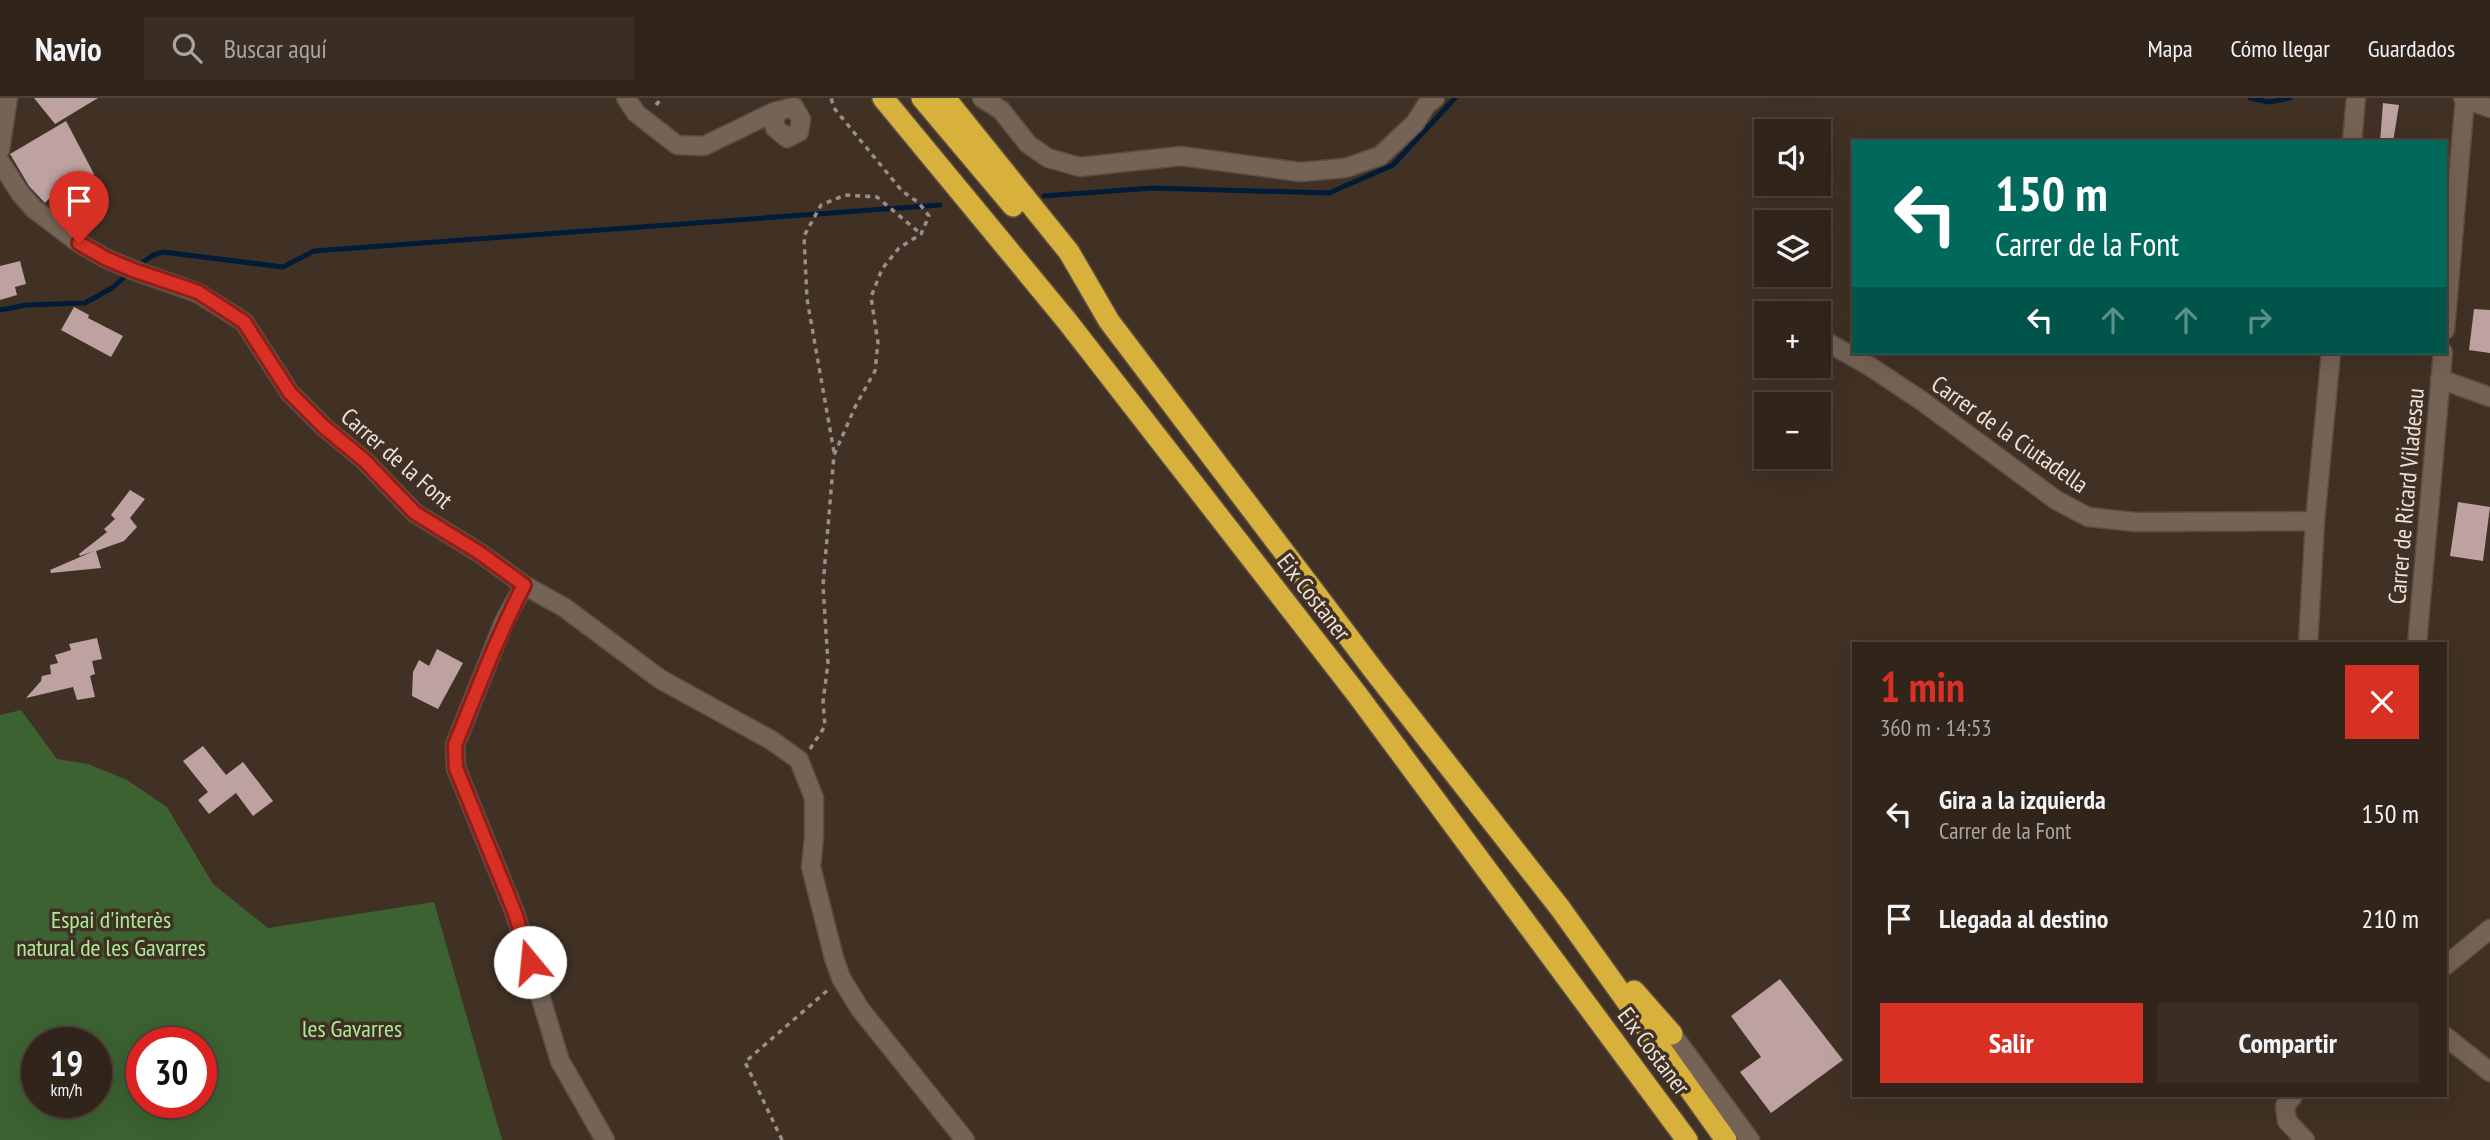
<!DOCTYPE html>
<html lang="es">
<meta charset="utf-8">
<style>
:root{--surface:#31251b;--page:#392d24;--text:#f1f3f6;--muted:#a8a5a3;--line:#4c423a;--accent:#d93025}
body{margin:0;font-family:"PT Sans Narrow",sans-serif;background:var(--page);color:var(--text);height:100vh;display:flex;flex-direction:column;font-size:26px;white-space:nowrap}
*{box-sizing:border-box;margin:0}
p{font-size:23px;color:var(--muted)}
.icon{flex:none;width:38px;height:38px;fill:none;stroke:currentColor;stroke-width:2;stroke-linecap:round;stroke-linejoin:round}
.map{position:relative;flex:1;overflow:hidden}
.side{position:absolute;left:1852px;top:544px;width:595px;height:455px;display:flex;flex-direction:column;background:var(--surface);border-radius:0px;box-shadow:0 7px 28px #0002,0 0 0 2px var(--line)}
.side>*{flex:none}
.banner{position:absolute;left:1852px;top:42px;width:595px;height:214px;border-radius:0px;box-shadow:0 7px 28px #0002,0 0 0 2px var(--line);background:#00695c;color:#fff;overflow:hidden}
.fabs{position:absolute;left:1754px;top:21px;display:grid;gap:14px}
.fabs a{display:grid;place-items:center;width:77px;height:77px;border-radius:0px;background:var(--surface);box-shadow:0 7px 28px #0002,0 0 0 2px var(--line);font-size:35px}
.speed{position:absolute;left:21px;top:929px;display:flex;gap:14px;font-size:35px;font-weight:700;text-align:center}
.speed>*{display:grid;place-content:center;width:91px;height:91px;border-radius:50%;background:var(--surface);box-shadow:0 7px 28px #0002,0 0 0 2px var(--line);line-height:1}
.speed small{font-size:18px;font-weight:400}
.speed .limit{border:10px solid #d22;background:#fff;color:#111}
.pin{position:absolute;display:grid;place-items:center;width:60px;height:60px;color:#fff;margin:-72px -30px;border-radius:50% 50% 50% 0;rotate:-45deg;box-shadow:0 0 7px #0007}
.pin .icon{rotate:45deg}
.me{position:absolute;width:77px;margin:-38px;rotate:343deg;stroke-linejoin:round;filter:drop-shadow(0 0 5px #0008)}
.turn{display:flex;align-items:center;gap:24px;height:147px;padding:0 28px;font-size:32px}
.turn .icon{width:91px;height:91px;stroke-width:2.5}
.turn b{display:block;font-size:49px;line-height:60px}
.lanes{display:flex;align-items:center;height:66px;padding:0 28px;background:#0003;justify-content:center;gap:35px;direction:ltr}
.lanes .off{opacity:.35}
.round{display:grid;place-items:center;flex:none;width:74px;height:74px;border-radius:0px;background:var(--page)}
.overview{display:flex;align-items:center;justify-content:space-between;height:119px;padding:0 28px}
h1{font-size:42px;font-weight:600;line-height:52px;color:var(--accent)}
.button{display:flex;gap:14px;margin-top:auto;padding:14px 28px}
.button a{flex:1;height:80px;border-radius:0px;background:var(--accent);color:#fff;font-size:28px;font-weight:600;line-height:80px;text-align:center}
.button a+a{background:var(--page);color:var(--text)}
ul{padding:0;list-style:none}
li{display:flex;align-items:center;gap:21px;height:105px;padding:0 28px}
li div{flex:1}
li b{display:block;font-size:26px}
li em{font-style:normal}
header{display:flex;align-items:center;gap:42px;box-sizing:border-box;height:98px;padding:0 35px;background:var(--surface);border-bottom:2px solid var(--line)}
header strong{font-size:33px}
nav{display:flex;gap:38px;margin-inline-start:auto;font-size:24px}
.search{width:490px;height:63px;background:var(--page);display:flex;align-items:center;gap:18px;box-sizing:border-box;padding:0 24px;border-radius:0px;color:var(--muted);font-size:26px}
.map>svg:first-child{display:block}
.green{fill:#3c6231;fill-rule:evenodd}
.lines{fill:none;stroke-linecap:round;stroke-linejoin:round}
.stream{stroke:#011c36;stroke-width:5}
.building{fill:#bda2a1}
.minor-casing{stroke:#5a4d42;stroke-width:21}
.highway-casing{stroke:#5a4d42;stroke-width:24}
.path{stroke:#9b8e84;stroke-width:3.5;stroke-dasharray:5 5;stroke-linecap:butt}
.minor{stroke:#756355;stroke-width:18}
.highway{stroke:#d8b03c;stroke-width:21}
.route-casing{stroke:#8d1f18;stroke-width:18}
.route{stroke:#d93025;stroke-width:12}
.labels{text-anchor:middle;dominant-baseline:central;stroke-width:7;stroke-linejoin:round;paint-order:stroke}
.street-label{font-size:24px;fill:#ece2da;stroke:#413124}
.park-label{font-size:24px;fill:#a9ec97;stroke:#413124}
</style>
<header>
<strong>Navio</strong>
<div class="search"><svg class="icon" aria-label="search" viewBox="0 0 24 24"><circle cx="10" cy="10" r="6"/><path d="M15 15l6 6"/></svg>Buscar aquí</div>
<nav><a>Mapa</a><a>Cómo llegar</a><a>Guardados</a></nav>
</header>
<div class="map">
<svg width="2490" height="1042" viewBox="0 0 2490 1042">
<rect width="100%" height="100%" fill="#413124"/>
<path class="green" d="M21,612l36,49 31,5 39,16 40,27 46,77 55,44 166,-26 68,238h-502v-425zM37,945h59v59h-59zM142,945h59v59h-59z"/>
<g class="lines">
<path class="stream" d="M2250,0l19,4 21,-4
M1044,98l108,-8 177,5 64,-28 62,-67
M138,168l15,-11 10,-3 120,15 31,-16 626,-46
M0,212l26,-5 59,-2 27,-15 18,-16"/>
</g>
<path class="building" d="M34,0h64l-43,26z
M2383,5l16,2 -6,37h-13z
M66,23l28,53 -12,13 -4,-3 -7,8 -8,-8 -18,19 -16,-17 -19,-32z
M20,163l6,23 -11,3 2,8 -17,5v-34z
M74,209l15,8 -1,3 35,18 -12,21 -50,-27z
M2474,211l16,1v43l-21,-3z
M130,392l15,9 -15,19 7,9 -13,14 -28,10 5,17 -50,5 -1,-3 44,-19 -14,5 -1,-2 28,-22 -3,-3 11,-10 -4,-4z
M2458,404l32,5 -7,54 -33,-5z
M97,540l5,21 -10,2 3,13 -5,2 5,21 -18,3 -4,-13 -47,11 15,-17 1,-5 9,-2 -1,-9 8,-2 -3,-8 16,-5 -2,-6z
M437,551l26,14 -25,46 -26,-13 1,-24 6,-12 10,6z
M203,648l23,29 17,-13 30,39 -20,15 -17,-23 -27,21 -11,-14 10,-8 -25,-31z
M1780,881l63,81 -72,53 -31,-41 21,-15 -30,-41z"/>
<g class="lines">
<defs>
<path id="minor" d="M626,0l10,15 41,32 27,1 70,-34 20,-5 7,12 -2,13 -12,6 -12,-10 -1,-16
M982,0l19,12 27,34 20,14 32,9 101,-11 119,16 45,-4 35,-12 35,-33 12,-19 8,-6
M2463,0l27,10
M2352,44l4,-44
M0,52l8,-52
M0,64l20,31 14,16 45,34 26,15 28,12 65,23 46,29 46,71 34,34 40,33 51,53 65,40 44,32 41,23 95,71 111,61 28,20 15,38v39l-3,30 23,91 7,20 19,31 105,131
M2445,232l20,-231
M1818,239l53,30 51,34 134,99 32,17 47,5 180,-1
M2440,281l50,18
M524,487l-20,37 -49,123 1,23 59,145 45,148 45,79
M2308,546l7,-123 16,-169
M2417,546l26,-292
M2445,868l45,-37
M1672,936l78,106
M2445,938l45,36
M2293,998l-8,10 2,15 18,19"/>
<path id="highway" d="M883,0l184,223 289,372 331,447
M922,0l91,108
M945,0l124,154 40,69 266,351 185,236 166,232
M1634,893l38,43"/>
</defs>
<use href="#minor" class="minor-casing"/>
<use href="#highway" class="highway-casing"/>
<path class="path" d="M656,7l6,-7
M834,354l-27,-153 -3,-63 17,-31 24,-10 32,2 44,37
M810,651l15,-23 -2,-24 5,-39 -5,-77 11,-131 22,-50 19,-34 3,-28 -7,-46 11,-28 17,-21 22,-14 8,-18 -10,-13 -17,-12 -68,-83 -3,-10
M782,1042l-37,-78 84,-73"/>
<use href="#minor" class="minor"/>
<use href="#highway" class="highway"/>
</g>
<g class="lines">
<defs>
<path id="route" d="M79,145l26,15 28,12 65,22 46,30 46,71 34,34 40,33 51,53 65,40 44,32c-27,52 -47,106 -69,160l1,23 59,145 15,49"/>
</defs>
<use href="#route" class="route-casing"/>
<use href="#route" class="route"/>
</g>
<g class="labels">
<g class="street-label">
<text transform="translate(2010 336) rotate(35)">Carrer de la Ciutadella</text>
<text transform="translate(397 360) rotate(41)">Carrer de la Font</text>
<text transform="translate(2406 398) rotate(-85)">Carrer de Ricard Viladesau</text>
<text transform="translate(1314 499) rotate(52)">Eix Costaner</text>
<text transform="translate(1654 953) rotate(53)">Eix Costaner</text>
</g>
<g class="park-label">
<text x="111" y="821">Espai d'interès<tspan x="111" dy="28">natural de les Gavarres</tspan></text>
<text x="352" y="930">les Gavarres</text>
</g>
</g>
</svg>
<div class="fabs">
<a><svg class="icon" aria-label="sound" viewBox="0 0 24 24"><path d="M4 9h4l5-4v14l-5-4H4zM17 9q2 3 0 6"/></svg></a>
<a><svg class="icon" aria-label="layers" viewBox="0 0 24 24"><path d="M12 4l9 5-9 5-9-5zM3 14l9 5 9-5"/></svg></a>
<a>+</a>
<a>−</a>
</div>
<div class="speed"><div>19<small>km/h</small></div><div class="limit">30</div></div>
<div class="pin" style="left:79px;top:145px;background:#d93025"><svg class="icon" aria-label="arrive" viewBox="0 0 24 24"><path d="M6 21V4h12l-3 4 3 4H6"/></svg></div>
<svg class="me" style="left:530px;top:864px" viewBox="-20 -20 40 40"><circle r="19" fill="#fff"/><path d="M0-13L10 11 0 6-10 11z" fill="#d93025"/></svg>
<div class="banner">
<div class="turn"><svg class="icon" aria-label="left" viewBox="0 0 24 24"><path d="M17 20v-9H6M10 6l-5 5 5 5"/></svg><div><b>150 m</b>Carrer de la Font</div></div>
<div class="lanes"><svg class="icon" aria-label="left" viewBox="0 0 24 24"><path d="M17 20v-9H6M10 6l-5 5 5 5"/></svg><svg class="icon off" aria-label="ahead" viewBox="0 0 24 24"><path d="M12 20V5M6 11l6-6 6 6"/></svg><svg class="icon off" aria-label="ahead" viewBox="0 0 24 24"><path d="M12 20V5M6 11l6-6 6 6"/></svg><svg class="icon off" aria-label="right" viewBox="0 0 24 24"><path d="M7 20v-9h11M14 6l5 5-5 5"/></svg></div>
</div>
<section class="side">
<div class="overview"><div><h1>1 min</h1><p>360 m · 14:53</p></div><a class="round" style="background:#d93025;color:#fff"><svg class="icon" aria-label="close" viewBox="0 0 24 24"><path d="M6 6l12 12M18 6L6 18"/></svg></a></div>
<ul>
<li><svg class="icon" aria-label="left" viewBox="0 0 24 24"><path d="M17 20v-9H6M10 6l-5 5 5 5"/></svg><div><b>Gira a la izquierda</b><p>Carrer de la Font</p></div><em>150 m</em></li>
<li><svg class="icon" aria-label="arrive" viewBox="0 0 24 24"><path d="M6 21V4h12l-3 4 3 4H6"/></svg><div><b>Llegada al destino</b></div><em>210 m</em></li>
</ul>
<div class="button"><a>Salir</a><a>Compartir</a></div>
</section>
</div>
